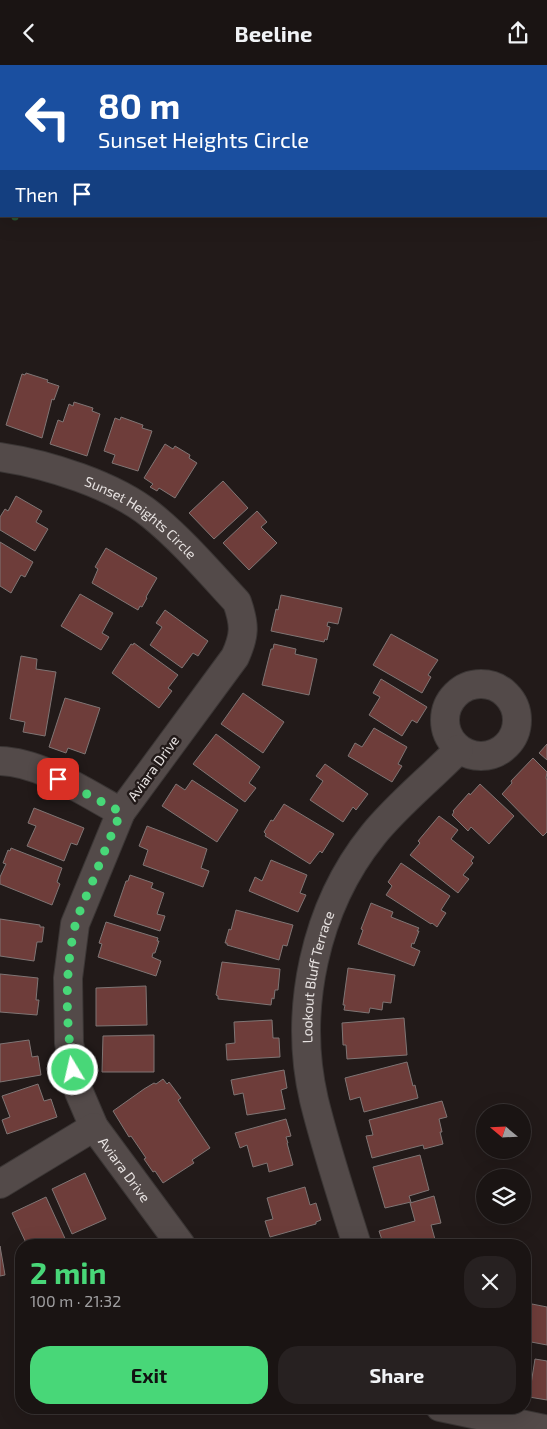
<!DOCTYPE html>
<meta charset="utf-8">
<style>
:root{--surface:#1a1413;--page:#272121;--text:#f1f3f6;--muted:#9f9ea0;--line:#383333;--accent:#48d778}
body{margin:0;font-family:"Exo 2",sans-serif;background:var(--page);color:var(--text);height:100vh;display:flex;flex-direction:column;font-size:19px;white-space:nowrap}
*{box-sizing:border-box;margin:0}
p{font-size:16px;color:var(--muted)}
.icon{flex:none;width:28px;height:28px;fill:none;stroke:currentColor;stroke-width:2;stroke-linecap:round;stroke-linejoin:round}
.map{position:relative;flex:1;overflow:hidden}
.sheet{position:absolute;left:15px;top:1174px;width:516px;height:175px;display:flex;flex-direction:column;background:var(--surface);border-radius:20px;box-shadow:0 5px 20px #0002,0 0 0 1px var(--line)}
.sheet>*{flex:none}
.banner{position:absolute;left:0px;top:0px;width:548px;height:152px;box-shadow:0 5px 20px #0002,0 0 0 1px var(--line);background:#1a4fa0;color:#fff;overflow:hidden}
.needle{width:32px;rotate:289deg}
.buttons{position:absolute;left:476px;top:1039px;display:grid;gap:10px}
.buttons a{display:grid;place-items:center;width:55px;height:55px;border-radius:50%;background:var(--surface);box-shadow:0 5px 20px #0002,0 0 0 1px var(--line);font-size:25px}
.pin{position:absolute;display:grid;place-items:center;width:42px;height:42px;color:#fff;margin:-21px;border-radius:10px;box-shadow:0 2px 8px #0006}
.me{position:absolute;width:55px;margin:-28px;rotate:351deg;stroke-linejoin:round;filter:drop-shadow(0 0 4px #0008)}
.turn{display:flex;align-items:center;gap:18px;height:105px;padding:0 15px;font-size:22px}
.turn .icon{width:65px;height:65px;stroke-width:2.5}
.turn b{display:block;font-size:35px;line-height:42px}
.then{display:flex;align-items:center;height:48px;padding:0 15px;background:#0003;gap:10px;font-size:19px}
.round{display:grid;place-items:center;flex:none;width:52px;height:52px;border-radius:20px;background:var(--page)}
.head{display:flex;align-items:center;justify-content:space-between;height:85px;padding:0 15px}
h1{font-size:30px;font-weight:700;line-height:38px;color:var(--accent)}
.primary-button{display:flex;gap:10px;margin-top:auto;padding:10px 15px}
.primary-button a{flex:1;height:58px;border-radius:20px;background:var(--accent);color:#111;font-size:20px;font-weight:700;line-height:58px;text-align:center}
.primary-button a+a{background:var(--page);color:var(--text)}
header{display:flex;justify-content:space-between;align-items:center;height:65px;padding:0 15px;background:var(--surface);font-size:22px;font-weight:700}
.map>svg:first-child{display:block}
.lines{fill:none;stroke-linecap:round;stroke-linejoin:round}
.stream{stroke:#295234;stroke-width:7}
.building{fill:#6e3d3a;stroke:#7f7574}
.minor-casing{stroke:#3b3635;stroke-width:30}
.minor{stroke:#534a49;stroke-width:28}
.route{stroke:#48d778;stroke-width:9;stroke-dasharray:0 16.2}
.labels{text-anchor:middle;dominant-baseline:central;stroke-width:5;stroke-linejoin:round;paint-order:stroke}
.street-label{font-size:14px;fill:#e7e2e1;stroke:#221a19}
</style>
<header><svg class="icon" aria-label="back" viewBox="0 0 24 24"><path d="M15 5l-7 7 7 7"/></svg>Beeline<svg class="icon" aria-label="share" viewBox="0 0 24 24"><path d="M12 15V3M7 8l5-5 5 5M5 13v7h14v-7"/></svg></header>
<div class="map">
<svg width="547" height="1364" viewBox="0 0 547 1364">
<rect width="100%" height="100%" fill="#221a19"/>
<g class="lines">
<path class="stream" d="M79,1l1,-1
M15,152v-1"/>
</g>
<path class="building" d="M26,308l22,7 -1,2 12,4 -5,14 -2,-1 -10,39 -36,-13 16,-51 3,1z
M74,337l19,6 -1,3 8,3 -13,42 -37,-12 8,-24 5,2 6,-18 4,2z
M121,352l22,8 -1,3 10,3 -14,40 -26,-8 3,-8 -11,-4 11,-33 5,2z
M165,379l8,5 2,-3 15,9 -1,3 8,5 -22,35 -16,-10 -2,3 -7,-4 3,-3 -9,-6z
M223,416l25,27 -34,31 -25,-26z
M16,431l26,15 -6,11 12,7 -13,22 -35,-21v-13l5,-8 3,2z
M257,446l10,11 -6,5 16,16 -28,27 -26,-27z
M0,477l33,20 -8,15 -4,-2 -10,18 -11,-7z
M106,483l51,30 -11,19 1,1 -5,9 -2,-1 -2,4 -46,-27 6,-14 -3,-2z
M80,529l33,19 -11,20 7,4 -8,13 -40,-24z
M281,530l61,13 -4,16 -10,-2 -1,4 3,1 -3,13 -2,-1 -1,3 -53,-11 5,-22 2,1z
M165,545l43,31 -10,15 -5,-3 -11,15 -32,-23 12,-18 -6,-4z
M391,569l47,26 -10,15 3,2 -9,16 -49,-28z
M134,578l44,32 -10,13 4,3 -13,17 -47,-35 19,-29 2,1z
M274,579l22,5 -1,5 22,5 -8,36 -47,-10 9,-36h2z
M21,591l16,3 -1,10 20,3 -11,64 -22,-4 2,-10 -15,-3z
M381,614l46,28 -10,16 -5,-3 -10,16 -33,-21 11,-18 -7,-4z
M243,628l41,29 -21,31 -42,-29z
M65,633l35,10 -15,46 -17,-6 -2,5 -17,-6z
M374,663l33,19 -9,17 4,2 -10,16 -44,-26 7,-13 7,4z
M216,669l44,33 -11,16 7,5 -11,14 -52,-38z
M547,679v16l-8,-7z
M533,693l14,14 -1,6 1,2v52l-4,4 -41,-42 10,-11 -1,-2z
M325,699l43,30 -12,16 -3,-3 -10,15 -33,-22 13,-19 -7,-5z
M192,715l46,30 -21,32 -55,-36 14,-22 9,6z
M480,719l34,32 -25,28 -18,-17 -3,4 -16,-16 2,-3 -1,-1 16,-18 1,2z
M284,739l50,30 -12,19 -2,-2 -10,13 -45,-28 1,-2 -2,-2 7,-12 2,1z
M34,743l50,20 -7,17 -6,-2 -7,18 -37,-15 9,-20 -8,-3z
M439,751l19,14 -7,9 23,18 -3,4 2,2 -10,12 6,4 -11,14 -48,-38 10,-12 -2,-2z
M147,761l60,23 -6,19 8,3 -6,16 -60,-22 5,-15 -9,-4z
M11,783l51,20 -5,14 3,2 -8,21 -52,-21v-7l6,-13 -3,-1 5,-13 2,1z
M271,795l36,15 -7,18 6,2 -8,17 -49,-21 6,-14 7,4z
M401,798l49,33 -9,14 5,3 -9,14 -5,-4 -1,1 -45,-29 6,-9 -4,-4z
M130,810l23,8 -2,5 13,5 -7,21 8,2 -5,15 -46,-15 12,-35h2z
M371,838l22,9 -2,5 28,11 -2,3h2l-5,13 -2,-1 -1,4 9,4 -6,15 -56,-22 5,-14 -2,-1z
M236,845l57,15 -6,21 -4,-1 -4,15 -52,-15v-2h-2l4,-14 2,1z
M0,854l40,6v2h4l-2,15h-5l-3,19 -34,-5z
M106,857l52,16 -1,3h2l-4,12h-2l-1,4 9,4 -5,15 -58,-19 4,-13 -3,-1z
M222,897l58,7 -2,21h-3l-1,9 -2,-1 -1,7 -53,-6v-3l-2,-1z
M348,903l47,7 -4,28 -8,-1 -1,8 -12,-2 -1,5 -25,-3 1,-5h-2z
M0,909l38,4 -2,22h3l-2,15 -37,-3z
M146,921l1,39 -51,1v-38z
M404,953l3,37 -60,4 -1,-14h-3l-1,-22z
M272,955l1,18h6l1,19 -53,3 -1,-16 9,-1 -1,-21z
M154,970v37h-52l1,-36z
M29,975l3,17 6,-1 3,19 -41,7v-38z
M407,997l6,24 2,-1 3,13 -54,14 -4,-15 -10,3 -5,-22z
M284,1005l3,18 -6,2 4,19 -38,6 -4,-22 -9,2 -3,-15z
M163,1014l4,5 2,-2 12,16 -3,2 32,48 -18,12 2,3 -31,20 -8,-12 -2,1 -9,-13 2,-1 -15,-22 -2,1 -16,-26 31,-22 10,-6 2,1z
M38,1019l6,17 7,-2 6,18 -50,17 -5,-14 8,-3 -8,-21z
M442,1036l5,16 -8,2 3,13h-2l3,12 -19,5 -1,-4 -51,13 -6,-22 7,-1 -4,-15z
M286,1054l5,17 -5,1 2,6h-1l6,22 -24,7 -2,-9 -14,4 -6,-22 -7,3 -5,-15z
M420,1090l9,35 -20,6 2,6 -26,6 -12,-41z
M85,1108l21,46 -34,15 -20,-45z
M305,1122l5,18 6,-2 5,17 -5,2v2l-46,13 -5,-16 8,-2 -6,-21z
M434,1131l7,27 -10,2 5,18 -9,2h-48l-1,-4 4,-1 -3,-9 36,-10 -5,-18z
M46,1132l22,48h-41l-15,-32z
M0,1181l5,29 -5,1z
M532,1239l15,3v38l-21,-4 -1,-10 3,-7 -3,-1v-18l6,1z
M535,1294l12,2v39l-18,-3z"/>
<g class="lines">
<defs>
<g id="minor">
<path id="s1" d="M0,392c47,7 114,28 151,58 30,24 60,59 86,87 8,23 8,33 -2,55l-114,155 -46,112 -7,54 1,65 10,49 15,35 87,118"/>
<circle cx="481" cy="655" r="36"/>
<path d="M0,696c41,1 86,32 121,51"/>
<path d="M0,1119l94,-57"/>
<path id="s2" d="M357,1180c-15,-48 -31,-96 -43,-145 -21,-90 1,-193 59,-265 24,-30 58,-57 86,-86"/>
<path d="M440,1342l104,22"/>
</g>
</defs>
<use href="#minor" class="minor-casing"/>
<use href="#minor" class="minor"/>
</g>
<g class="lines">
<path class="route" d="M58,714l63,33c-10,24 -20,47 -29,71 -6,14 -13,28 -17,43 -11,47 -9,97 -2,144"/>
</g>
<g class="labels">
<g class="street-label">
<text stroke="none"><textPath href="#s1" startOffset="156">Sunset Heights Circle</textPath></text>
<text transform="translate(153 703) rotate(-54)">Aviara Drive</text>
<text stroke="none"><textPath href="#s2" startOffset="276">Lookout Bluff Terrace</textPath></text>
<text stroke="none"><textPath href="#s1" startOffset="916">Aviara Drive</textPath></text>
</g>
</g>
</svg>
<div class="buttons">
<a><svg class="needle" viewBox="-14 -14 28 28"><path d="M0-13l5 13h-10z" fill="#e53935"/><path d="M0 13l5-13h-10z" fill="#9f9ea0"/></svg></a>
<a><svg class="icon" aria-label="layers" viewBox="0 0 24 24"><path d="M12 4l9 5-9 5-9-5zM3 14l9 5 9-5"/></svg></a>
</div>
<div class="pin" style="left:58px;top:714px;background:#d93025"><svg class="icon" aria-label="arrive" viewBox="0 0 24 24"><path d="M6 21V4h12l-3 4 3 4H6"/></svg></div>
<svg class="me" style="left:73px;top:1005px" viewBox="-20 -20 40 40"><circle r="17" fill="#48d778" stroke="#fff" stroke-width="3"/><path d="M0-11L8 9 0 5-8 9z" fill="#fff"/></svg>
<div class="banner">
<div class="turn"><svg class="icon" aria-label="left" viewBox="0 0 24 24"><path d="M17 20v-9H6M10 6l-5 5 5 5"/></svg><div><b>80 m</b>Sunset Heights Circle</div></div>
<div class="then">Then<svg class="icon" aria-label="arrive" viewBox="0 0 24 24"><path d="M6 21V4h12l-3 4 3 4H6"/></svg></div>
</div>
<section class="sheet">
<div class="head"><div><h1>2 min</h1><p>100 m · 21:32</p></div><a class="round"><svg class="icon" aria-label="close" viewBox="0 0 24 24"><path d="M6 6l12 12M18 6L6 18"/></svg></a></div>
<div class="primary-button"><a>Exit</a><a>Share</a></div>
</section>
</div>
